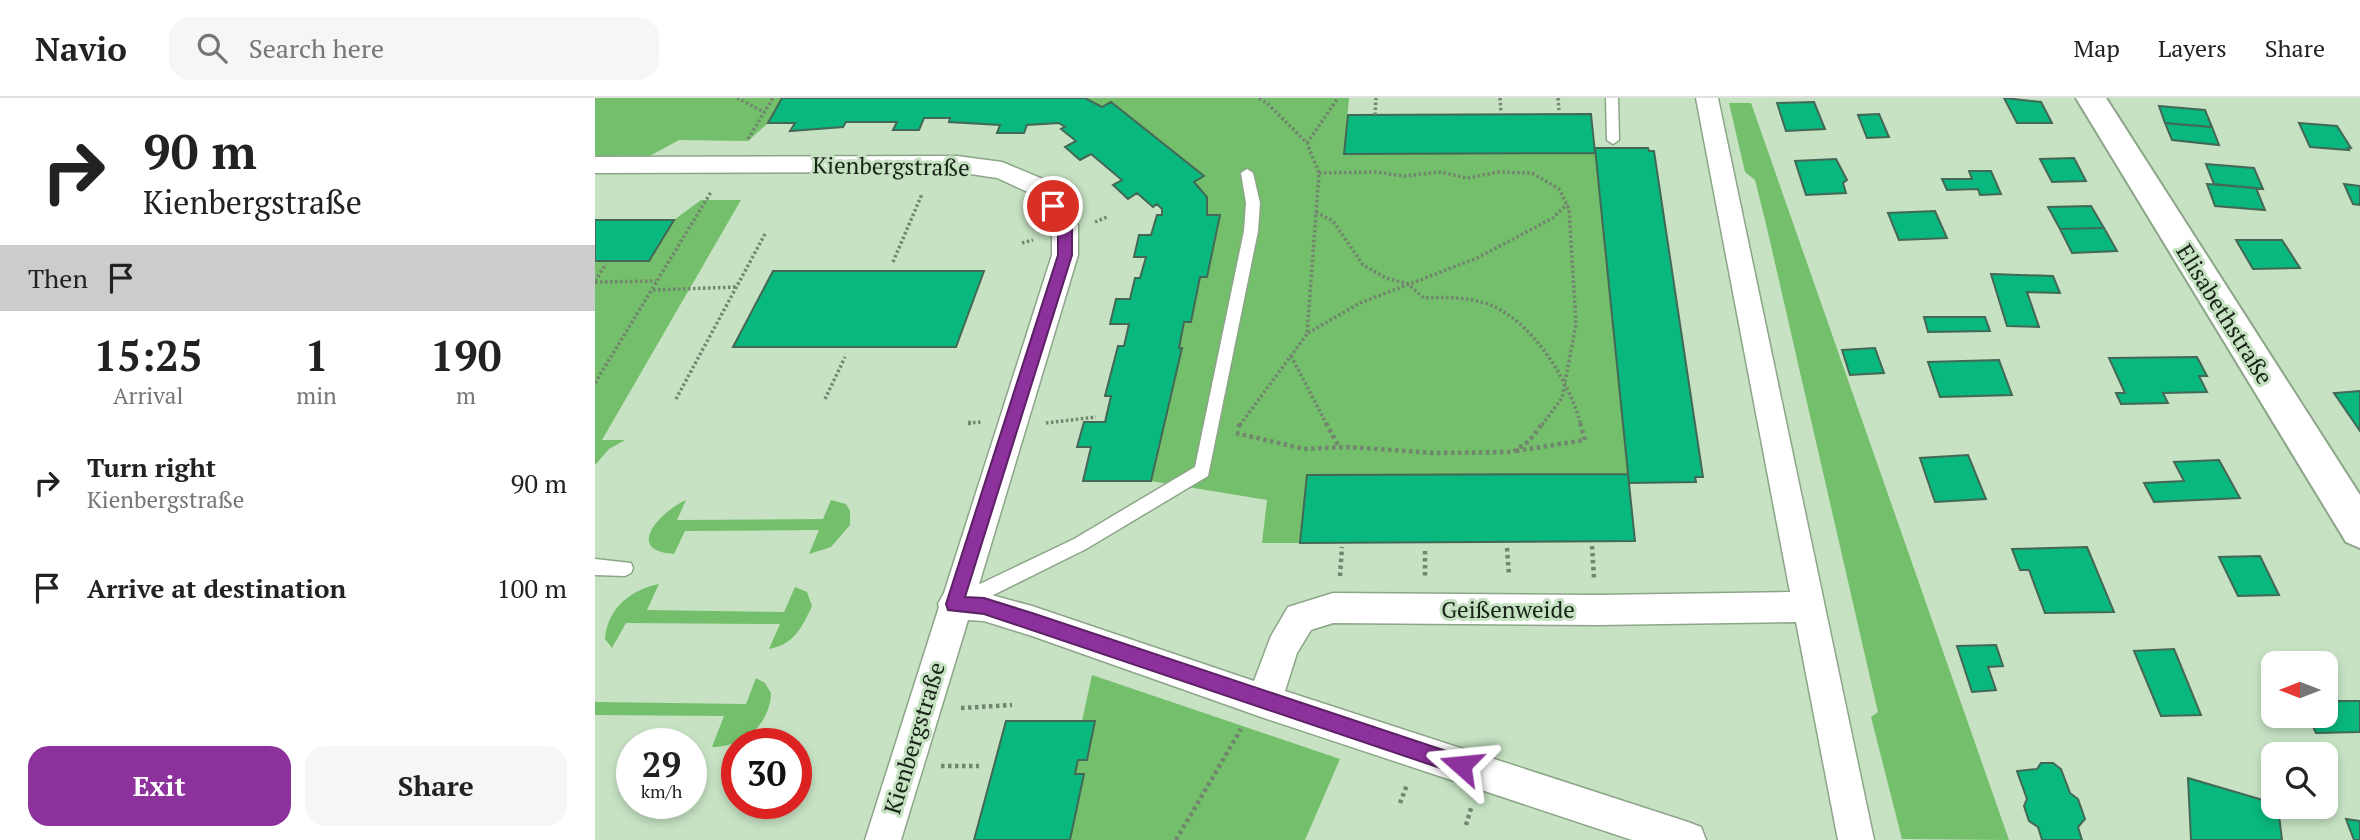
<!DOCTYPE html>
<meta charset="utf-8">
<style>
:root{--surface:#fff;--page:#f6f6f6;--text:#222;--muted:#767676;--line:#e0e0e0;--accent:#8d319c}
body{margin:0;font-family:"PT Serif",serif;background:var(--page);color:var(--text);height:100vh;display:flex;flex-direction:column;font-size:26px;white-space:nowrap}
*{box-sizing:border-box;margin:0}
p{font-size:23px;color:var(--muted)}
.icon{flex:none;width:38px;height:38px;fill:none;stroke:currentColor;stroke-width:2;stroke-linecap:round;stroke-linejoin:round}
.map{position:relative;flex:1;overflow:hidden}
.drawer{display:flex;flex-direction:column;background:var(--surface);width:595px}
.drawer>*{flex:none}
.hud{background:#fff;color:var(--text);overflow:hidden}
.needle{width:46px;rotate:270deg}
.tools{position:absolute;left:1666px;top:553px;display:grid;gap:14px}
.tools a{display:grid;place-items:center;width:77px;height:77px;border-radius:14px;background:var(--surface);box-shadow:0 4px 10px #0003;font-size:35px}
.speed{position:absolute;left:21px;top:630px;display:flex;gap:14px;font-size:35px;font-weight:700;text-align:center}
.speed>*{display:grid;place-content:center;width:91px;height:91px;border-radius:50%;background:var(--surface);box-shadow:0 4px 10px #0003;line-height:1}
.speed small{font-size:18px;font-weight:400}
.speed .limit{border:10px solid #d22;background:#fff;color:#111}
.pin{position:absolute;display:grid;place-items:center;width:60px;height:60px;color:#fff;margin:-30px;border:4px solid #fff;border-radius:50%;box-shadow:0 2px 7px #0007}
.me{position:absolute;width:77px;margin:-38px;rotate:288deg;stroke-linejoin:round;filter:drop-shadow(0 0 5px #0008)}
.turn{display:flex;align-items:center;gap:24px;height:147px;padding:0 28px;font-size:32px}
.turn .icon{width:91px;height:91px;stroke-width:2.5}
.turn b{display:block;font-size:49px;line-height:60px}
.then{display:flex;align-items:center;height:66px;padding:0 28px;background:#0003;gap:14px;font-size:26px}
.eta{display:flex;justify-content:space-evenly;align-items:center;height:119px;text-align:center}
.eta b{font-size:42px;font-weight:600;line-height:49px}
.button{display:flex;gap:14px;margin-top:auto;padding:14px 28px}
.button a{flex:1;height:80px;border-radius:21px;background:var(--accent);color:#fff;font-size:28px;font-weight:600;line-height:80px;text-align:center}
.button a+a{background:var(--page);color:var(--text)}
ul{padding:0;list-style:none}
li{display:flex;align-items:center;gap:21px;height:105px;padding:0 28px}
li div{flex:1}
li b{display:block;font-size:26px}
li em{font-style:normal}
header{display:flex;align-items:center;gap:42px;box-sizing:border-box;height:98px;padding:0 35px;background:var(--surface);border-bottom:2px solid var(--line)}
header strong{font-size:33px}
nav{display:flex;gap:38px;margin-inline-start:auto;font-size:24px}
.search{width:490px;height:63px;background:var(--page);display:flex;align-items:center;gap:18px;box-sizing:border-box;padding:0 24px;border-radius:21px;color:var(--muted);font-size:26px}
main{display:flex;flex:1;min-height:0}
.map>svg:first-child{display:block}
.green{fill:#74bf6b}
.building{fill:#09b87e;stroke:#436855;stroke-width:2}
.lines{fill:none;stroke-linecap:round;stroke-linejoin:round}
.service-casing{stroke:#8ca588;stroke-width:3}
.minor-casing{stroke:#8ca588;stroke-width:3}
.tertiary-casing{stroke:#8ca588;stroke-width:4}
.path-far1{stroke:#71856f;stroke-width:3.5;stroke-dasharray:2.5 2.5;stroke-linecap:butt}
.path{stroke:#71856f;stroke-width:4.5;stroke-dasharray:3.5 3.5;stroke-linecap:butt}
.service{fill:#fff;fill-rule:evenodd}
.minor{fill:#fff;fill-rule:evenodd}
.tertiary{fill:#fff;fill-rule:evenodd}
.route{fill:#8d319c;stroke:#5c2065;stroke-width:2}
.labels{text-anchor:middle;dominant-baseline:central;stroke-width:6;stroke-linejoin:round;paint-order:stroke}
.street-label{font-size:23px;fill:#192318;stroke:#c6e2c3}
</style>
<header>
<strong>Navio</strong>
<div class="search"><svg class="icon" aria-label="search" viewBox="0 0 24 24"><circle cx="10" cy="10" r="6"/><path d="M15 15l6 6"/></svg>Search here</div>
<nav><a>Map</a><a>Layers</a><a>Share</a></nav>
</header>
<main>
<section class="drawer">
<div class="hud">
<div class="turn"><svg class="icon" aria-label="right" viewBox="0 0 24 24"><path d="M7 20v-9h11M14 6l5 5-5 5"/></svg><div><b>90 m</b>Kienbergstraße</div></div>
<div class="then">Then<svg class="icon" aria-label="arrive" viewBox="0 0 24 24"><path d="M6 21V4h12l-3 4 3 4H6"/></svg></div>
</div>
<div class="eta">
<div><b>15:25</b><p>Arrival</p></div>
<div><b>1</b><p>min</p></div>
<div><b>190</b><p>m</p></div>
</div>
<ul>
<li><svg class="icon" aria-label="right" viewBox="0 0 24 24"><path d="M7 20v-9h11M14 6l5 5-5 5"/></svg><div><b>Turn right</b><p>Kienbergstraße</p></div><em>90 m</em></li>
<li><svg class="icon" aria-label="arrive" viewBox="0 0 24 24"><path d="M6 21V4h12l-3 4 3 4H6"/></svg><div><b>Arrive at destination</b></div><em>100 m</em></li>
</ul>
<div class="button"><a>Exit</a><a>Share</a></div>
</section>
<div class="map">
<svg width="1765" height="742" viewBox="0 0 1765 742">
<rect width="100%" height="100%" fill="#c6e2c3"/>
<path class="green" d="M0,0h187l-14,25 -20,18 -69,-1 -31,17h-53z
M490,0h264l-5,56 251,-1 33,321 -320,1 -8,68h-38l5,-43 -116,-19 31,-133h-3l5,-26h7l9,-45h7l13,-62h-13v-18l-13,-15 10,-7 -92,-73 -10,5z
M1134,5h22l258,737 -107,-1 -31,-122 7,-5 -112,-488 -11,-44 -10,-8z
M106,102h40l-139,240h23l-16,9 -14,16v-204h54l25,-41z
M91,402l-9,20 146,-1 8,-19 15,4 4,7v14l-19,22 -22,7 10,-24 -134,1 -11,23c-51,-3 -13,-43 12,-54z
M64,486l-12,26 137,2 11,-25 12,5 5,14c-10,21 -17,38 -43,43l11,-25 -154,-1 -14,25 -7,-9c2,-30 25,-49 54,-55z
M497,577l248,84 -35,81h-235l14,-65 -9,-1 3,-14h9l-5,-39z
M161,580l9,5 6,10c-1,32 -28,54 -59,54l12,-31 -129,-1v-13l151,2z"/>
<path class="building" d="M187,0h303l17,9 9,-5 93,74 -10,6 13,15v18h13l-13,62h-7l-9,45h-7l-5,26h3l-31,133h-68l8,-34h-14l7,-25h21l6,-26h-6l13,-50h6l5,-22h-19l6,-25h14l5,-21h5l6,-21h-12l5,-22h12l6,-20h5v-6l-5,-5 -4,3 -16,-14 -9,6 -15,-14 9,-5 -31,-26 -11,6 -15,-13 11,-6 -15,-12 4,-2 -6,-4 -32,2 -3,8h-27l3,-8 -51,-3 1,-4h-26l-5,12h-26l4,-8h-51l-3,5 -53,4 5,-8h-27z
M1409,0l37,4 11,21h-35z
M1219,4l11,27 -39,2 -9,-28z
M1564,8l46,4 7,17 -47,-4z
M996,16l4,39 -251,1 4,-39z
M1284,16l10,23 -22,1 -9,-23z
M1570,25l47,4 7,18 -47,-5z
M1704,25l38,3 14,22h-3l1,2 -39,-3z
M1000,50h53l1,3h5l49,326h-8l1,5 -67,1z
M1479,60l12,23 -34,1 -12,-23z
M1241,61l11,21 -4,3 3,10 -40,2 -11,-34z
M1611,66l48,4 9,21 -49,-5z
M1374,73h22l10,23 -21,1 -2,-6 -31,1 -5,-11h30z
M1612,86l49,4 9,22 -50,-4z
M1749,86l16,2v19l-7,-1z
M1496,108l13,22 -44,1 -12,-22z
M1340,113l12,27 -48,2 -11,-27z
M0,122h79l-25,41h-54z
M1509,130l13,23 -45,2 -12,-24z
M1641,142h46l18,28 -47,1z
M178,173h211l-28,76h-223z
M1396,176l62,2 7,17 -33,-1 12,35 -32,-1z
M1329,219h61l5,14 -62,1z
M1280,250l9,25 -34,2 -8,-25z
M1602,259l10,19h-8l8,16 -44,1 5,10 -47,1 -5,-11h9l-16,-35z
M1404,262l13,35 -72,2 -12,-35z
M1765,293v40l-26,-38z
M1373,357l18,44 -51,3 -15,-44z
M1624,362l21,38 -86,4 -10,-19 40,-2 -10,-19z
M1033,376l7,67 -335,2 7,-68z
M1492,449l27,65 -69,1 -16,-43h-9l-8,-21z
M1665,458l19,39 -41,1 -19,-39z
M1401,547l7,21 -15,1 8,23 -24,2 -15,-46z
M1579,551l27,66 -40,1 -27,-65z
M1731,603h34v31l-44,1 -8,-17h18z
M411,623h89l-8,39h-9l-3,14h9l-14,66h-96z
M1446,665h12l8,6 9,24 8,6 7,20 -7,8 4,13h-40l-4,-13 -9,-6 -5,-15 3,-7 -10,-28 20,-2z
M1593,680l85,25v4h5l4,33h-91z
M1751,721l14,2v19h-6z"/>
<g class="lines">
<defs>
<path id="service" d="M1011,0h12l1,42 -6,4 -6,-4z
M652,71l6,4 7,30 -2,28 -50,245 -122,73 -117,58 -6,2 -6,-2 -3,-6 3,-6 117,-56 121,-72 49,-236 2,-28 -5,-30z
M0,461l36,4 2,5 -2,5 -6,3 -30,-1z"/>
<path id="minor" d="M1101,0h22l156,742h-36l-42,-218 -198,3 -265,-2 -22,7 -14,23 -12,38 403,131 13,5 5,13h-74l-368,-122 -232,-82 -48,-15 -16,-1 -67,220h-36l74,-233 -1,-3 6,-11 108,-338v-29l-20,-32 -35,-16 -40,-6 -362,1v-16l362,-1 45,6 48,20 28,43v30l-101,336 55,15 222,75 17,-45 17,-29 45,-14 265,2 192,-3z"/>
<path id="tertiary" d="M1481,0h30l254,397v53l-14,-6z"/>
</defs>
<use href="#service" class="service-casing"/>
<use href="#minor" class="minor-casing"/>
<use href="#tertiary" class="tertiary-casing"/>
<path class="path-far1" d="M142,0l27,14
M905,0l1,14
M963,0l1,12
M780,17l1,-17
M153,41l25,-41
M712,45l31,-45
M724,75l57,-1 28,4 36,-4 27,6 32,-6 33,1 27,16 10,20 7,115 -14,74 -20,27
M721,114l17,9 30,44 23,13 22,6 16,14c22,-1 43,-1 64,6 45,17 81,77 93,121
M500,124l12,-5
M427,145l11,-3
M298,164l29,-68
M0,183l11,-17
M0,184l61,-1
M58,192l83,-3
M713,235l52,-30 117,-45 76,-40 14,-14
M696,258l36,69
M0,285l116,-191
M81,301l89,-165
M230,301l20,-42
M373,325l13,-1
M451,325l50,-6
M645,327l67,-91 12,-161 -12,-30 -40,-40 -9,-5"/>
<path class="path" d="M373,325h3
M731,325l13,24
M643,329l3,-4
M641,335l68,16 43,-2 88,6 78,-1 16,-11 14,-18
M921,353l69,-11 -5,-17
M997,448l2,32
M912,450l2,27
M830,453v25
M745,478l2,-29
M366,610l51,-3
M346,668h38
M805,705l7,-18
M871,727l6,-20
M581,742l65,-111"/>
<use href="#service" class="service"/>
<use href="#minor" class="minor"/>
<use href="#tertiary" class="tertiary"/>
</g>
<path class="route" d="M458,104l5,1 14,22v30l-107,342 19,1 48,15 429,143 7,3 3,6 -3,7 -7,3 -477,-161 -36,-4 -2,-6 112,-349v-29l-12,-20z"/>
<g class="labels">
<g class="street-label">
<text transform="translate(296 68) rotate(1)">Kienbergstraße</text>
<text transform="translate(1630 216) rotate(58)">Elisabethstraße</text>
<text x="913" y="511">Geißenweide</text>
<text transform="translate(319 640) rotate(-73)">Kienbergstraße</text>
</g>
</g>
</svg>
<div class="tools">
<a><svg class="needle" viewBox="-14 -14 28 28"><path d="M0-13l5 13h-10z" fill="#e53935"/><path d="M0 13l5-13h-10z" fill="#767676"/></svg></a>
<a><svg class="icon" aria-label="search" viewBox="0 0 24 24"><circle cx="10" cy="10" r="6"/><path d="M15 15l6 6"/></svg></a>
</div>
<div class="speed"><div>29<small>km/h</small></div><div class="limit">30</div></div>
<div class="pin" style="left:458px;top:108px;background:#d93025"><svg class="icon" aria-label="arrive" viewBox="0 0 24 24"><path d="M6 21V4h12l-3 4 3 4H6"/></svg></div>
<svg class="me" style="left:866px;top:667px" viewBox="-20 -20 40 40"><path d="M0-17L14 15 0 8-14 15z" fill="#8d319c" stroke="#fff" stroke-width="4"/></svg>
</div>
</main>
